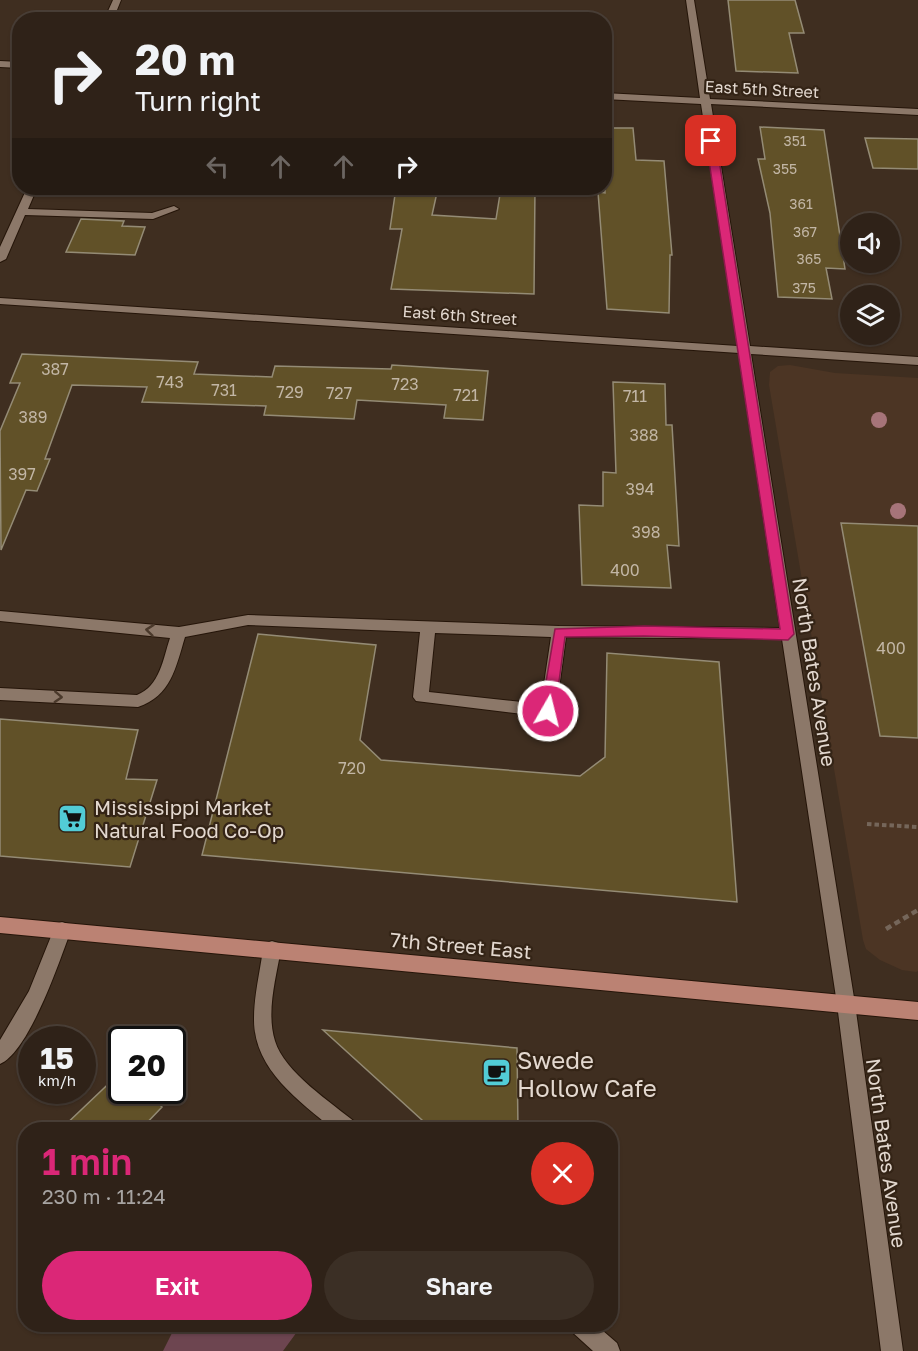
<!DOCTYPE html>
<meta charset="utf-8">
<style>
:root{--surface:#2f2218;--page:#3b2f25;--text:#f1f3f6;--muted:#a7a4a2;--line:#4a3f37;--accent:#db2777}
body{margin:0;font-family:"Golos Text",sans-serif;background:var(--page);color:var(--text);height:100vh;display:flex;flex-direction:column;font-size:22px;white-space:nowrap}
*{box-sizing:border-box;margin:0}
p{font-size:20px;color:var(--muted)}
.icon{flex:none;width:33px;height:33px;fill:none;stroke:currentColor;stroke-width:2;stroke-linecap:round;stroke-linejoin:round}
.map{position:relative;flex:1;overflow:hidden}
.side{position:absolute;left:18px;top:1122px;width:600px;height:210px;display:flex;flex-direction:column;background:var(--surface);border-radius:24px;box-shadow:0 2px 4px #0004,0 0 0 2px var(--line)}
.side>*{flex:none}
.top-card{position:absolute;left:12px;top:12px;width:600px;height:183px;border-radius:24px;box-shadow:0 2px 4px #0004,0 0 0 2px var(--line);background:#2f2218;color:var(--text);overflow:hidden}
.buttons{position:absolute;left:840px;top:213px;display:grid;gap:12px}
.buttons a{display:grid;place-items:center;width:60px;height:60px;border-radius:50%;background:var(--surface);box-shadow:0 2px 4px #0004,0 0 0 2px var(--line);font-size:30px}
.speed{position:absolute;left:18px;top:1026px;display:flex;gap:12px;font-size:30px;font-weight:700;text-align:center}
.speed>*{display:grid;place-content:center;width:78px;height:78px;border-radius:50%;background:var(--surface);box-shadow:0 2px 4px #0004,0 0 0 2px var(--line);line-height:1}
.speed small{font-size:15px;font-weight:400}
.speed .limit{border:3px solid #111;border-radius:9px;background:#fff;color:#111}
.pin{position:absolute;display:grid;place-items:center;width:51px;height:51px;color:#fff;margin:-26px;border-radius:12px;box-shadow:0 3px 9px #0006}
.me{position:absolute;width:66px;margin:-33px;rotate:8deg;stroke-linejoin:round;filter:drop-shadow(0 0 4px #0008)}
.turn{display:flex;align-items:center;gap:21px;height:126px;padding:0 24px;font-size:27px}
.turn .icon{width:78px;height:78px;stroke-width:2.5}
.turn b{display:block;font-size:42px;line-height:51px}
.lanes{display:flex;align-items:center;height:57px;padding:0 24px;background:#0003;justify-content:center;gap:30px;direction:ltr}
.lanes .off{opacity:.35}
.round{display:grid;place-items:center;flex:none;width:63px;height:63px;border-radius:32px;background:var(--page)}
.overview{display:flex;align-items:center;justify-content:space-between;height:102px;padding:0 24px}
h1{font-size:36px;font-weight:600;line-height:45px;color:var(--accent)}
.action{display:flex;gap:12px;margin-top:auto;padding:12px 24px}
.action a{flex:1;height:69px;border-radius:36px;background:var(--accent);color:#fff;font-size:24px;font-weight:600;line-height:69px;text-align:center}
.action a+a{background:var(--page);color:var(--text)}
.map>svg:first-child{display:block}
.built{fill:#4c3524}
.green{fill:#6d4550}
.building{fill:#615128;stroke:#948b75;stroke-width:1.5}
.lines{fill:none;stroke-linecap:round;stroke-linejoin:round}
.minor-casing{stroke:#251509;stroke-width:2}
.major-casing{stroke:#251509;stroke-width:2}
.path-far1{stroke:#75665a;stroke-width:4;stroke-dasharray:4.5 3;stroke-linecap:butt}
.path{stroke:#75665a;stroke-width:4.5;stroke-dasharray:6 4;stroke-linecap:butt}
.minor{fill:#8c7869;fill-rule:evenodd}
.major{fill:#bb8273;fill-rule:evenodd}
.tree{fill:#a67479}
.oneway{stroke:#4a392b}
.route{fill:#db2777;stroke:#8e194d;stroke-width:1.5}
.labels{text-anchor:middle;dominant-baseline:central;stroke-width:4.5;stroke-linejoin:round;paint-order:stroke}
.far-number-label{font-size:14px;fill:#c2b6a5}
.far-street-label{font-size:16px;fill:#e3d8cf;stroke:#342416}
.number-label{font-size:16px;fill:#c2b6a5}
.street-label{font-size:20px;fill:#e3d8cf;stroke:#342416}
.poi-label{font-size:20px;fill:#e3d8cf;stroke:#342416;text-anchor:start}
.near-poi-label{font-size:24px;fill:#e3d8cf;stroke:#342416;text-anchor:start}
</style>
<div class="map">
<svg width="918" height="1351" viewBox="0 0 918 1351">
<rect width="100%" height="100%" fill="#3f2e20"/>
<path class="built" d="M790,365l45,8 83,5v593l-2,1 -14,-2 -22,-10 -14,-11 -3,-9 -94,-555 1,-13 8,-6z"/>
<path class="green" d="M176,1325v-1l126,1 -19,26h-120z"/>
<path class="building" d="M728,0h67l9,33h-15l9,40 -62,-2z
M760,127l64,3 21,139 -19,-1 6,31 -54,-2 -8,-84 -12,-54h7z
M604,128h29l3,32 28,1 8,94h-2l-1,58 -62,-4 -9,-117 7,1z
M865,138l53,1v30l-45,-1z
M396,188h42l-6,27 64,4 5,-31h34l-1,106 -143,-5 11,-60h-12z
M81,219l43,2 -2,5 23,1 -10,28 -69,-3z
M22,354l176,8 -4,12 78,3 3,-11 116,3 1,-4 96,6 -5,49 -39,-2 2,-13 -89,-5 -3,19 -90,-4 2,-9 -124,-4 5,-15 -75,-2 -27,74h5l-13,32 -11,-1 -25,60 -1,-119 20,-48h-10z
M613,382l52,2 1,41h6l7,121 -12,-1 4,43 -89,-3 -3,-80 24,1v-34l13,1z
M841,523l77,3v212l-38,-2z
M258,634l118,11 -16,95 21,20 199,16 25,-19 2,-104 112,9 18,240 -535,-47z
M0,719l138,11 -12,49 31,1 -27,87 -130,-11z
M323,1030l194,18 1,82h-85z
M122,1071v19h23l17,17 -22,23h-80z"/>
<g class="lines">
<defs>
<path id="minor" d="M113,0h8l-8,20h-9z
M686,0h8l16,99 208,10v6l-207,-11 39,242 168,11v8l-167,-11 104,650 48,347h-22l-44,-347 -55,-365 -216,-2 -10,74 -3,4 -5,2 -132,-16 -3,-4 7,-65 -172,-7 -63,12c-9,30 -14,59 -47,70l-138,-7v-12l137,7c23,-9 26,-36 33,-57l-170,-17v-10l179,16 69,-12 311,11 221,2 -41,-275 -739,-49v-6l738,48 -37,-242 -97,-5v-6l96,5zM435,633l116,4 -10,67 -112,-12z
M0,61l20,1v6l-20,-1z
M27,188h10l-9,21 124,4 22,-7 5,3 -26,10 -128,-4 -19,44 -6,3v-15z
M62,922l6,2 3,6c-11,30 -42,122 -71,134v-24l29,-49 27,-67z
M272,941l6,2 3,6c-5,29 -15,63 -6,92 9,31 57,62 81,82l2,7h-24c-36,-30 -81,-61 -80,-112 0,-23 6,-46 9,-69l3,-6z
M568,1324h27l22,19 3,8h-27l-22,-20z"/>
<path id="major" d="M0,917l918,85v18l-918,-87z"/>
</defs>
<use href="#minor" class="minor-casing"/>
<use href="#major" class="major-casing"/>
<path class="path-far1" d="M867,824l51,3"/>
<path class="path" d="M886,929l32,-19"/>
<use href="#minor" class="minor"/>
<use href="#major" class="major"/>
</g>
<g class="tree">
<circle cx="879" cy="420" r="8"/>
<circle cx="898" cy="511" r="8"/>
</g>
<defs><path id="oneway-chevron" d="M-2-3.5L2.5 0L-2 3.5" fill="none" stroke-width="1.6" stroke-linecap="round" stroke-linejoin="round" transform="scale(1.5)"/></defs>
<g class="oneway">
<use href="#oneway-chevron" transform="translate(150 630) rotate(-174)"/>
<use href="#oneway-chevron" transform="translate(58 697) rotate(3)"/>
</g>
<path class="route" d="M711,138l5,3 78,493 -6,6 -144,-4 -79,1 -10,74 -7,6 -7,-6 14,-82 89,-3 136,3 -74,-488z"/>
<defs>
<symbol id="supermarket-square" viewBox="-11 -11 22 22"><rect x="-9" y="-9" width="18" height="18" rx="4" fill="#52ccd6" stroke="#342416"/><path d="M-6-5.5h2.5l.6 2H6L4.5 2H-2.5L-4.4-4H-6ZM-1.5 3.2a1.3 1.3 0 1 0 .1 0ZM3 3.2a1.3 1.3 0 1 0 .1 0Z" fill="#111"/></symbol>
<symbol id="cafe-square" viewBox="-11 -11 22 22"><rect x="-9" y="-9" width="18" height="18" rx="4" fill="#52ccd6" stroke="#342416"/><path d="M-5.5-4.5H6V0H3Q3 3.5 0 3.5H-2.5Q-5.5 3.5-5.5 0ZM3-3.2v2h1.7v-2ZM-6 4.5H4V6H-6Z" fill="#111"/></symbol>
</defs>
<g fill-rule="evenodd">
<use href="#supermarket-square" x="56" y="802" width="33" height="33"/>
<use href="#cafe-square" x="480" y="1056" width="33" height="33"/>
</g>
<g class="labels">
<g class="far-number-label">
<text x="795" y="140">351</text>
<text x="785" y="168">355</text>
<text x="801" y="203">361</text>
<text x="805" y="231">367</text>
<text x="809" y="258">365</text>
<text x="804" y="287">375</text>
</g>
<g class="far-street-label">
<text transform="translate(762 89) rotate(3)">East 5th Street</text>
<text transform="translate(460 315) rotate(4)">East 6th Street</text>
</g>
<g class="number-label">
<text x="55" y="369">387</text>
<text x="170" y="382">743</text>
<text x="405" y="384">723</text>
<text x="224" y="390">731</text>
<text x="290" y="392">729</text>
<text x="339" y="393">727</text>
<text x="466" y="395">721</text>
<text x="635" y="396">711</text>
<text x="33" y="417">389</text>
<text x="644" y="435">388</text>
<text x="22" y="474">397</text>
<text x="640" y="489">394</text>
<text x="646" y="532">398</text>
<text x="625" y="570">400</text>
<text x="891" y="648">400</text>
<text x="352" y="768">720</text>
</g>
<g class="street-label">
<text transform="translate(815 672) rotate(81)">North Bates Avenue</text>
<text transform="translate(461 945) rotate(5)">7th Street East</text>
<text transform="translate(887 1153) rotate(82)">North Bates Avenue</text>
</g>
<g class="poi-label">
<text x="94" y="807">Mississippi Market<tspan x="94" dy="23">Natural Food Co-Op</tspan></text>
</g>
<g class="near-poi-label">
<text x="517" y="1059">Swede<tspan x="517" dy="28">Hollow Cafe</tspan></text>
</g>
</g>
</svg>
<div class="buttons">
<a><svg class="icon" aria-label="sound" viewBox="0 0 24 24"><path d="M4 9h4l5-4v14l-5-4H4zM17 9q2 3 0 6"/></svg></a>
<a><svg class="icon" aria-label="layers" viewBox="0 0 24 24"><path d="M12 4l9 5-9 5-9-5zM3 14l9 5 9-5"/></svg></a>
</div>
<div class="speed"><div>15<small>km/h</small></div><div class="limit">20</div></div>
<div class="pin" style="left:711px;top:141px;background:#d93025"><svg class="icon" aria-label="arrive" viewBox="0 0 24 24"><path d="M6 21V4h12l-3 4 3 4H6"/></svg></div>
<svg class="me" style="left:548px;top:711px" viewBox="-20 -20 40 40"><circle r="17" fill="#db2777" stroke="#fff" stroke-width="3"/><path d="M0-11L8 9 0 5-8 9z" fill="#fff"/></svg>
<div class="top-card">
<div class="turn"><svg class="icon" aria-label="right" viewBox="0 0 24 24"><path d="M7 20v-9h11M14 6l5 5-5 5"/></svg><div><b>20 m</b>Turn right</div></div>
<div class="lanes"><svg class="icon off" aria-label="left" viewBox="0 0 24 24"><path d="M17 20v-9H6M10 6l-5 5 5 5"/></svg><svg class="icon off" aria-label="ahead" viewBox="0 0 24 24"><path d="M12 20V5M6 11l6-6 6 6"/></svg><svg class="icon off" aria-label="ahead" viewBox="0 0 24 24"><path d="M12 20V5M6 11l6-6 6 6"/></svg><svg class="icon" aria-label="right" viewBox="0 0 24 24"><path d="M7 20v-9h11M14 6l5 5-5 5"/></svg></div>
</div>
<section class="side">
<div class="overview"><div><h1>1 min</h1><p>230 m · 11:24</p></div><a class="round" style="background:#d93025;color:#fff"><svg class="icon" aria-label="close" viewBox="0 0 24 24"><path d="M6 6l12 12M18 6L6 18"/></svg></a></div>
<div class="action"><a>Exit</a><a>Share</a></div>
</section>
</div>
